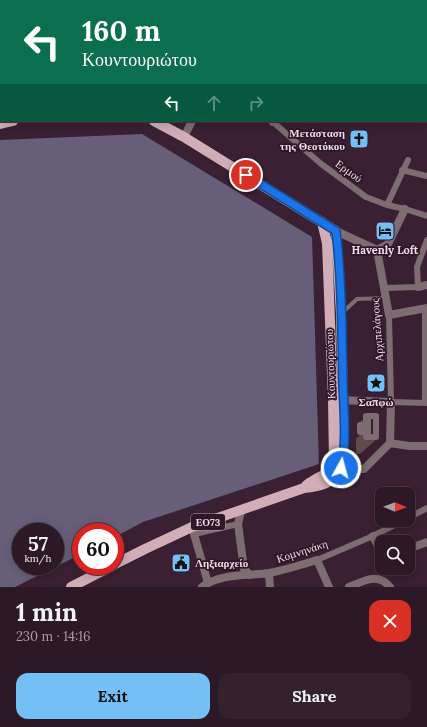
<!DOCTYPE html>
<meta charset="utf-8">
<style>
:root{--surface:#2c1826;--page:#34212e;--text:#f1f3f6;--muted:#a6a0a7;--line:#483743;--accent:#74c0f6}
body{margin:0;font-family:Lora,serif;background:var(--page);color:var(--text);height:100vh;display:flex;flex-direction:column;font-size:15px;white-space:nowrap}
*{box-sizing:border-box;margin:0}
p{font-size:13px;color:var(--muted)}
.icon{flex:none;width:22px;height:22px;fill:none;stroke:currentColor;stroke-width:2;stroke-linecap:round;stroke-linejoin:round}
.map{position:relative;height:587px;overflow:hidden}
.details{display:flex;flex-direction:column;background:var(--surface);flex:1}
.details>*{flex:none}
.banner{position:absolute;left:0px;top:0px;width:427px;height:122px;box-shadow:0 2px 10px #0003,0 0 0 1px var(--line);background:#0b6e4f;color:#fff;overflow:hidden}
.needle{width:26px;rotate:91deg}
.tools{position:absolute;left:375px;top:487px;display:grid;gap:8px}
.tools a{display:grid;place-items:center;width:40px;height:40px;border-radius:8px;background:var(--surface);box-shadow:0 2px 10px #0003,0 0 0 1px var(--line);font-size:20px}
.speed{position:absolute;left:12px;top:523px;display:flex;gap:8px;font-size:20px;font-weight:700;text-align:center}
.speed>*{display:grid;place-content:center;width:52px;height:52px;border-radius:50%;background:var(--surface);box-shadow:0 2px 10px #0003,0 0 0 1px var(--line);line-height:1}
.speed small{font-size:10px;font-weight:400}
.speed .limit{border:6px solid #d22;background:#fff;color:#111}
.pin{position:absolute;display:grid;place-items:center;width:34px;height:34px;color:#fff;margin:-17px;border:2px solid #fff;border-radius:50%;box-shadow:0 1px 4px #0007}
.me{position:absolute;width:44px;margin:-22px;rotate:7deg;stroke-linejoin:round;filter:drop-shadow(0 0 3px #0008)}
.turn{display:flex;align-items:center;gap:14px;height:84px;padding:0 16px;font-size:18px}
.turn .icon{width:52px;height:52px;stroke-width:2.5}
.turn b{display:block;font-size:28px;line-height:34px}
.lanes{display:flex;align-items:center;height:38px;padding:0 16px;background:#0003;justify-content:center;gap:20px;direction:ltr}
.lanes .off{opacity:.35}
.round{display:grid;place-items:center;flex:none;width:42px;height:42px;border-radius:12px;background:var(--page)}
.headline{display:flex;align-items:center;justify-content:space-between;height:68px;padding:0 16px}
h1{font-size:24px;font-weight:700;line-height:30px}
.button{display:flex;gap:8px;margin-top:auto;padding:8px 16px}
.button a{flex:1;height:46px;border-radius:12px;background:var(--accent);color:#111;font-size:16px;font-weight:700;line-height:46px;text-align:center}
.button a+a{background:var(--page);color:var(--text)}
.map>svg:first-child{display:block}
.green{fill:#614a4a}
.water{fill:#675f79;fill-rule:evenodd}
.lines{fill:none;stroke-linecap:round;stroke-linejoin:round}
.service{stroke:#7d6c71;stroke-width:4}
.pedestrian{stroke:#7d6c71;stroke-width:6}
.minor{stroke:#7d6c71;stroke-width:8}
.primary{stroke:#d0adb7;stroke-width:10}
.route-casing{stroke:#114b97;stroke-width:10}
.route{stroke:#1a73e8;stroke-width:7}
.labels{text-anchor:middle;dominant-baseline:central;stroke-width:3.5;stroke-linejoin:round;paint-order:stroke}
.shield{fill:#2f1628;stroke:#b5a1af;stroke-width:1}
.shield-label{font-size:10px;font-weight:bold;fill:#efdde9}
.poi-label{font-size:11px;font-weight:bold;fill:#efdde9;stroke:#2f1628}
.street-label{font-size:11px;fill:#efdde9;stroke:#2f1628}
</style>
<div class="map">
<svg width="427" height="587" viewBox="0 0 427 587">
<rect width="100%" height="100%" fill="#3a2032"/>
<path class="green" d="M364,414h15v9l-3,1 1,-8h-11l2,17 8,4v-9h3v9l-19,17h-4v-15l4,-4 1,-15h3z"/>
<path class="water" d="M142,134l170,103 7,227 -176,58 -28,15v-5h-34v22l-66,33h-15v-447zM21,532h34v34h-34z"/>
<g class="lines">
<path class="service" d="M343,312l14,-13 30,-1"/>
<path class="pedestrian" d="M272,121l48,42 46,34 21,8 18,4 22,7
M402,170l25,6
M387,205l21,-45
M385,288l33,-1 -1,-20 10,-27
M389,315l2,87 36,1
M425,403v-95
M366,416h10v21h-10v-4h2v-12h-2z
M360,425h5v7h-5z
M408,518l19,-10
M194,534l44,-10
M317,560l56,-24 31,-16"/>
<path class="minor" d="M86,0v1
M226,0l3,1
M243,0l1,1
M268,1l1,-1
M328,1l1,-1
M0,39l1,1
M426,88h1
M273,122v-1
M184,137l8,-16
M336,231l41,19 12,65 38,-7
M377,250l11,-6 17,-35
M418,287l9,-2
M338,400l53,2 -1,41 -26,26 -23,-1
M390,443l19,3h18
M241,511l-3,13 6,45 6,6
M192,527l16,56
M373,536l9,18
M408,549l19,-7
M269,573l1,14
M202,587c18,-14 46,-11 67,-14 16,-3 32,-8 48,-13l12,27
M349,587c14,-6 29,-15 41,0"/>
<path class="primary" d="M0,124l13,-3
M304,488c2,-2 4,-5 7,-6 10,-7 19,-7 23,-21l-1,-61 -6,-157 -5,-21
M115,564l30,-15 47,-22 112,-39c21,-1 36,-8 40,-31l-3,-143 -5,-83 -152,-94 -30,-16
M71,587l41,-21"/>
</g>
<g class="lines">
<defs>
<path id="route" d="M246,175l90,56c6,51 6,103 7,155 1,24 4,60 -2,82"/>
</defs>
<use href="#route" class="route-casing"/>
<use href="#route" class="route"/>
</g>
<defs>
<symbol id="church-square" viewBox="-11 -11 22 22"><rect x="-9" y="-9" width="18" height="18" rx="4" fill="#74c0f6" stroke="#2f1628"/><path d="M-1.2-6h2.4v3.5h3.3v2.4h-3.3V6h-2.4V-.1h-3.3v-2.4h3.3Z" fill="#111"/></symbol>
<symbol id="hotel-square" viewBox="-11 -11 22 22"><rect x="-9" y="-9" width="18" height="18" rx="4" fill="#74c0f6" stroke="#2f1628"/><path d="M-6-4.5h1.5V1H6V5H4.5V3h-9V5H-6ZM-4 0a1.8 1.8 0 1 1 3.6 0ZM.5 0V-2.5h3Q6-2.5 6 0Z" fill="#111"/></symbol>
<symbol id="sight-square" viewBox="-11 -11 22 22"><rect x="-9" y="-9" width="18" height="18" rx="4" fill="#74c0f6" stroke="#2f1628"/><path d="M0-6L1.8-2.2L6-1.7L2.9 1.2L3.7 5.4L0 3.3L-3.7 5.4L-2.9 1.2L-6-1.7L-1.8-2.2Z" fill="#111"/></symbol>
<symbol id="civic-square" viewBox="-11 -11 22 22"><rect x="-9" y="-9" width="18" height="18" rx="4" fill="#74c0f6" stroke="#2f1628"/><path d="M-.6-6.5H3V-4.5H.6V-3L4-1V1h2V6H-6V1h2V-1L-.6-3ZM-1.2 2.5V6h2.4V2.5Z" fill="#111"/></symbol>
</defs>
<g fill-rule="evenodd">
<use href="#church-square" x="348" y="128" width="22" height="22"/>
<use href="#hotel-square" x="374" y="220" width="22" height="22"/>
<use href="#sight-square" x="365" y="372" width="22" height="22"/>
<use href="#civic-square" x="170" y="552" width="22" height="22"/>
</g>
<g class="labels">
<rect class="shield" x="191" y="514" width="34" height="16" rx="3"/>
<g class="shield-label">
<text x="208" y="522">ΕΟ73</text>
</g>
<g class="poi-label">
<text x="345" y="133" text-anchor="end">Μετάσταση<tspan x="345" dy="13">της Θεοτόκου</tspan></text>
<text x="385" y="250">Havenly Loft</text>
<text x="376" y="402">Σαπφώ</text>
<text x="195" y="563" text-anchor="start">Ληξιαρχείο</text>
</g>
<g class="street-label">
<text transform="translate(349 171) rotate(36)">Ερμού</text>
<text transform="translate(377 330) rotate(-94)">Αρχιπελάγους</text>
<text transform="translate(330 364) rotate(-92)">Κουντουριώτου</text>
<text transform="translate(302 551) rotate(-18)">Κομνηνάκη</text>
</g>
</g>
</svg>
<div class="tools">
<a><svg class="needle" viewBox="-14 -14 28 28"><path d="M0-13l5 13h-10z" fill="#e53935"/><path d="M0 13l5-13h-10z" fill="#a6a0a7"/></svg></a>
<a><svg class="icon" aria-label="search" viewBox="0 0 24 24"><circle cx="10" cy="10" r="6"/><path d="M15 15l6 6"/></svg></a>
</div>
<div class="speed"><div>57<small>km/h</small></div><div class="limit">60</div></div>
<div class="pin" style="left:246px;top:175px;background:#d93025"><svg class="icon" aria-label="arrive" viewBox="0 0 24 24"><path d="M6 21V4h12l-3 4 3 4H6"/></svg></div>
<svg class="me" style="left:341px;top:468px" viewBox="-20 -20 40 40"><circle r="17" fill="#1a73e8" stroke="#fff" stroke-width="3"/><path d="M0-11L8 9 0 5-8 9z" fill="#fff"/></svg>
<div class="banner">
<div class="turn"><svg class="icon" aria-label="left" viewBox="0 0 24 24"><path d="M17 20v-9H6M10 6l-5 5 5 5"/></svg><div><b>160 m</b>Κουντουριώτου</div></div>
<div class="lanes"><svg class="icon" aria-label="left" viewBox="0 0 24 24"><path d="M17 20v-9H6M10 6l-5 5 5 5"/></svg><svg class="icon off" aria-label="ahead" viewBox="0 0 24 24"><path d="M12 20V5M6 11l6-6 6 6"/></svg><svg class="icon off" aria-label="right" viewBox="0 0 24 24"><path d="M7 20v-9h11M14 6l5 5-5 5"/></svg></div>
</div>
</div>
<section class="details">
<div class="headline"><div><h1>1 min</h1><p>230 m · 14:16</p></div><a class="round" style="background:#d93025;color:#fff"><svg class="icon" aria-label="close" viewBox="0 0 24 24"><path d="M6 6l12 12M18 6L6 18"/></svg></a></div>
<div class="button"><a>Exit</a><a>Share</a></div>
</section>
